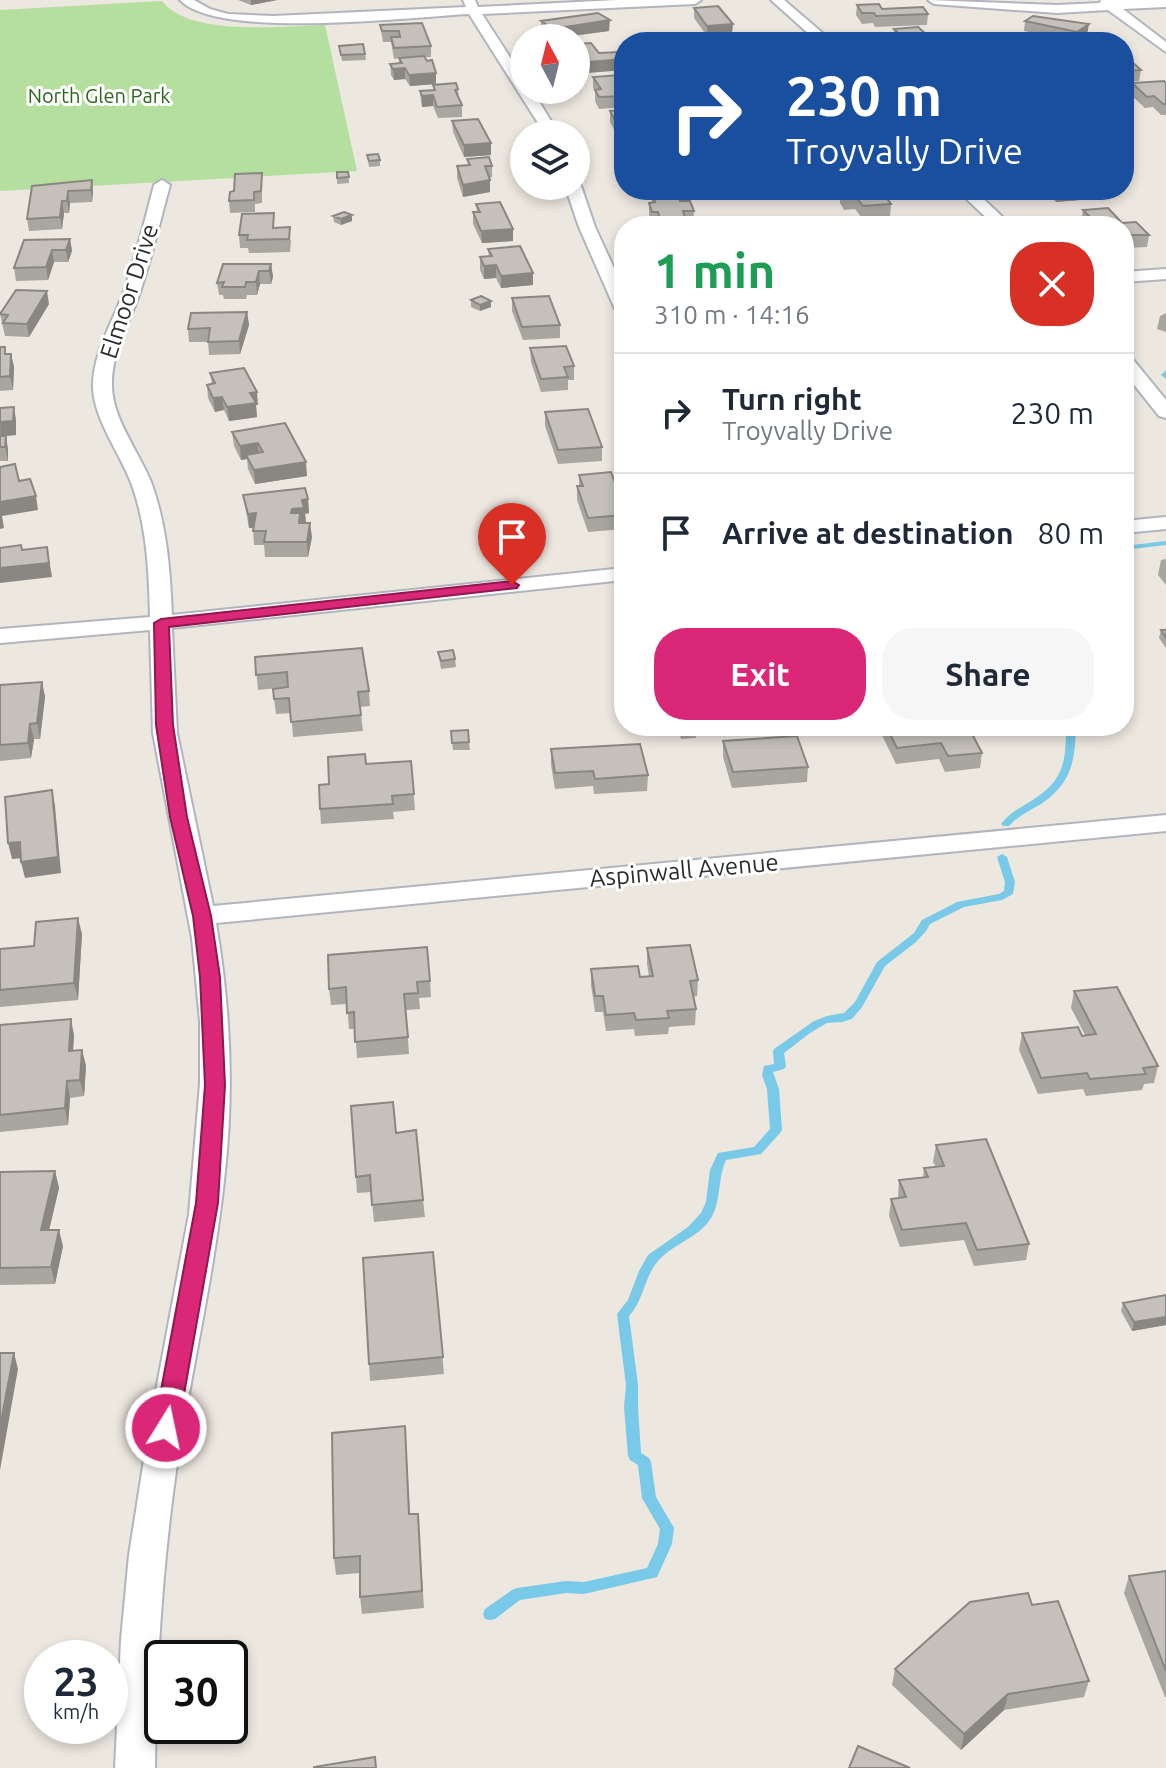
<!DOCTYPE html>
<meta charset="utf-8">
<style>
:root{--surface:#fff;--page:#f6f6f7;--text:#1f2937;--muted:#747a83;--line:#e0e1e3;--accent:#db2777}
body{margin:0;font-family:Ubuntu,sans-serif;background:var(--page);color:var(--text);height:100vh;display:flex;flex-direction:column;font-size:30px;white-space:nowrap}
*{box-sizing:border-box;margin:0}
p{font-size:26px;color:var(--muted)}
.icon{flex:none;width:44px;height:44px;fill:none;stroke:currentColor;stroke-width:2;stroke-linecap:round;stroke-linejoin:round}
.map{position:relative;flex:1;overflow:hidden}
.sheet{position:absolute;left:614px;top:216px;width:520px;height:520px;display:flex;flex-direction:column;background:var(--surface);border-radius:32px;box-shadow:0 4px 12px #0003}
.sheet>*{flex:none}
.banner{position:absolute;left:614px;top:32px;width:520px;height:168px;border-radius:32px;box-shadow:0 4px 12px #0003;background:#1a4fa0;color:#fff;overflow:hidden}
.needle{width:52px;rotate:353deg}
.buttons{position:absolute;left:510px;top:24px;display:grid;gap:16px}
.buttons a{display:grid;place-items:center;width:80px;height:80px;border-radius:50%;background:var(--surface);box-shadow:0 4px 12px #0003;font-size:40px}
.speed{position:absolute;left:24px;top:1640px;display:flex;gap:16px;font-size:40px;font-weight:700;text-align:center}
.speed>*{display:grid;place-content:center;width:104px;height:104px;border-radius:50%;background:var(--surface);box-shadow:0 4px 12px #0003;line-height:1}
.speed small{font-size:20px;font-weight:400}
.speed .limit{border:4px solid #111;border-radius:12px;background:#fff;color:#111}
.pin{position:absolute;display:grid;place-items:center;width:68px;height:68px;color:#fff;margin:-82px -34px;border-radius:50% 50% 50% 0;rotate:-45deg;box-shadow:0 0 8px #0007}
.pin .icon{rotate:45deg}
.me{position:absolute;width:88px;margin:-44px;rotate:10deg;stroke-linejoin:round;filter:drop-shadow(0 0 6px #0008)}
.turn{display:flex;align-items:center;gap:28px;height:168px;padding:0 40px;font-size:36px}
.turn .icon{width:104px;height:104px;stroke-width:2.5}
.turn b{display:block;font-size:56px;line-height:68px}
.round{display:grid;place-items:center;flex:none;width:84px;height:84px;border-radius:32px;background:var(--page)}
.headline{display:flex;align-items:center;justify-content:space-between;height:136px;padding:0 40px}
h1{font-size:48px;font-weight:600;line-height:60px;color:#1e9e55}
.action{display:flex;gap:16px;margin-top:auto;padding:16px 40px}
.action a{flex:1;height:92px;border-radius:32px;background:var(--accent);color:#fff;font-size:32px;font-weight:600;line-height:92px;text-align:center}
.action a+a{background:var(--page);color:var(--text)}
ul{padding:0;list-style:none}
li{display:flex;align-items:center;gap:24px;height:120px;padding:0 40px;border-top:2px solid var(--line)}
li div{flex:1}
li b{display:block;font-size:30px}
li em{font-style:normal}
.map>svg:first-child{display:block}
.green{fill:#b4df9f}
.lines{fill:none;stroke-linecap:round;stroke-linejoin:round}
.stream{fill:#79c9e8;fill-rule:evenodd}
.street-casing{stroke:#b2b5be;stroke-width:4}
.street{fill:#fff;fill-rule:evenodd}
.wall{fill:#a9a6a0}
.shaded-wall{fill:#8a8782}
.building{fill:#c5c1ba;stroke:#8a8782;stroke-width:2}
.route{fill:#db2777;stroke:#8e194d;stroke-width:2}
.labels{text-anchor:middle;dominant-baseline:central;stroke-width:6;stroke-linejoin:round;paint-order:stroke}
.far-park-label{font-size:20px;fill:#2d651f;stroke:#fff}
.street-label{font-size:24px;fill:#2c2c2c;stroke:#fff}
</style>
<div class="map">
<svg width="1166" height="1768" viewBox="0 0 1166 1768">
<rect width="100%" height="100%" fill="#ece7df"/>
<path class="green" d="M162,1c27,36 122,25 163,24l32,146 -357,20v-181z"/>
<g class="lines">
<path class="stream" d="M1166,370v9l-5,-4z
M1166,541v4l-42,5v-4z
M1066,726h10c-1,35 -4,57 -35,78 -12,7 -23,12 -32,22h-6l-2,-2c8,-11 19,-16 30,-23 33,-20 35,-39 35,-75z
M1002,854l5,3 8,25 -2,12 -11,6 -38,7 -34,17 -4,7 -10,11 -31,24 -23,41 -10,12 -10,3 -15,1 -17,10 -26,20 2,13 -2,3 -11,3 6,17 3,41 -2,3 -19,21 -35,6c-9,19 -4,43 -17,61 -14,19 -40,24 -54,44 -11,15 -12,36 -26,51l9,69v22l3,46 8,5 2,4 5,35 18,31 -2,16 -15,33 -73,17 -18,-1 -46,7 -25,19 -5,1 -5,-1 -2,-5 2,-5 27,-19 5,-2 49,-7 18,1 63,-14 11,-24 2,-15 -18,-31 -4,-33 -8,-5 -2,-4 -4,-49 2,-22 -9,-71 11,-14 11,-29 9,-16 40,-28 13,-14 5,-11 4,-32 8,-17 36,-6 16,-18 -3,-40 -5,-14 2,-9 10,-2 -1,-12 1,-3 40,-28 13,-5 17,-3 11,-11 22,-40 37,-29 8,-13 35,-18 42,-8 5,-3 1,-9 -8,-25z"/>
<defs>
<path id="street" d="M180,0h14l16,9 18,5 46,2 192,-9 -3,-7h12l3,7 139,-7h84l-6,4 -213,10 42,65v11h8l27,44h-14l-76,-120c-59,3 -251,26 -289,-14z
M771,0h13l49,42h-15z
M928,0l129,5 43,-2 1,-3h65v7l-43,2 43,33v10l-58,-42 -51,3 -123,-9z
M162,180l8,5c-10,36 -18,72 -30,107 -10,31 -29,60 -28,94 0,32 27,66 39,96 16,43 19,88 21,133l452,-47v12l-452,48 5,105 36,173 953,-91v16l-950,92c14,82 18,166 9,248 -10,101 -34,200 -49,300 -14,99 -20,198 -21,297h-40l6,-128 8,-85 20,-127 40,-214 11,-130v-63l-8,-83 -39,-205 -3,-103 -150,13v-14l150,-12c-1,-44 -3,-90 -18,-132 -11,-30 -37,-64 -39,-96 -1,-35 20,-67 31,-98 12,-35 21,-71 30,-106z
M576,182l5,4 14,41 29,63v24l-9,-5 -36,-82 -14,-41h11z
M957,190h17l38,36h-17z
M1166,269v10l-42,3v-10z
M1124,355l6,1 36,44v18l-7,-2 -35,-44z
M1166,517v12l-42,4v-12z"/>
</defs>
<use href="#street" class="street-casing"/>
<use href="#street" class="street"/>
</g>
<path class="wall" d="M238,0h39l-26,5z
M857,5l71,9 -1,11 -52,2 -2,-4 -11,1 -6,-9z
M694,8l38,26 -25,2 -13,-18z
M541,21l68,10 -49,7h-8l-11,-7z
M1025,21l62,14 -10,7h-6l-47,-11z
M422,23l9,23v11h-6l11,16v11l-26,2 -5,-7 -11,1 -3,-5 -1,-11 9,-1v-5l-5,1 -3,-17h-8l-3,-17z
M894,29l39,13h-38l-2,-2z
M339,46l26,8 1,6 -24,1z
M1124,55l17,15 -2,11 -15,1z
M593,77l31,4v26l-25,2 -4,-8v-10l-2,-3z
M1132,83h34v32h-5l-8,-8 -8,1 -15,-14z
M433,85l25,4 1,10 3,6v12l-24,1 -5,-12 -11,1 -1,-5 -1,-11 13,-1z
M624,110v35h-2l-12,-23v-11z
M452,121l39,34 -27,2 -11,-25z
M367,155l13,5v6l-11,1z
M467,159l25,7v11l-3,1 1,14 -27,5 -6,-19v-12l11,-1z
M337,172h11l1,11 -12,1z
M262,173v30l-7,1v8l-25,1 -1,-12 5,-10z
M92,180l1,12 -1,10 -22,1 -1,10h-5l-2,16 -33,2 -2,-12 5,-33z
M707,190h11l1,10h-10z
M798,190h37l-1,5 -31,2z
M850,190h30l10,5 -1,7 2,2 -1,12 -28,2 -7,-9 -11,1 -4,-7v-12z
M1043,190h39l-2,10 -24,2z
M652,194l28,7 14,10 -1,12h-8v3h-27v-2h-6l-3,-9v-12l3,-1z
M476,204l37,37 -31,2 -9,-19v-12h4z
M1083,210l39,13 27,12 -2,12 -23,1v-22h-40l-3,-4z
M333,216l19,5 -11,4 -7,-3z
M275,228l16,12 -1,12 -41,1 -1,-5h-8l-1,-13z
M70,239l2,12 -4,11h-14l-6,18 -32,1 -2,-13z
M488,249l45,24v12l-32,3 -5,-10 -12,1 -4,-9v-13h9z
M271,264l2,13 -2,7h-11l-3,11h-10l-1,4h-22l-1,-4h-4l-2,-12z
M512,298l48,27v13l-37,2 -11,-29z
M471,300l20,7 -11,4 -9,-4z
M49,304l-20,33 -24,-1 -5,-22z
M247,312l2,13 -9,29 -31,1 -1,-13h-19l-1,-13z
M1166,313v19l-9,-3 3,-13z
M0,347l7,7h4l3,13 -1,23 -13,1z
M530,348l44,18v14h-6v10l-27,2 -10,-30z
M210,373l48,32h-2l1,12 -28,4 -5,-11 -9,2 -7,-14 -1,-13 5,-1z
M14,407l2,14v14l-10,1 2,14v11h-8v-53z
M545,412l57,35v14l-44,3 -13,-38z
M285,423l22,53 -52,8 -7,-15 -1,-10 -6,1 -7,-14 -2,-14z
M579,475l45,31v23l-36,3 -11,-32v-14h2z
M243,495l65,4 1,14 -4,1 1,8h-5l11,15 -4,20h-43l-1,-12h-10l-1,-17h-4z
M1166,559v26l-8,-10 3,-15z
M1161,630h5v18l-7,-10z
M438,652l17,7 1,8 -15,2z
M255,657l114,34 1,15 -10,1 3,24 -70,6 -2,-24 -15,1 -2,-15 14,-12 -30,3z
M42,682l3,15 -5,42h-6l-3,19 -31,3v-76z
M677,726h18l1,12 -15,1z
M879,726h80l2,5 21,22 -2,15 -35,4 -6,-13 -43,5 -17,-35z
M451,731l18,11 1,8h-17z
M723,741l85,26 -1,15 -75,6 -9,-31z
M551,749l97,26 -1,16 -53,3 -1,-8 -38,3 -4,-24z
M411,761l4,49 -22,2 1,7 -73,5 -1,-15 9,-25 37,-20z
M82,934l-4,66 -78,7v-58l34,-3z
M647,948l51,32 -1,16 -4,1 3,12 -1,16 -26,2 -1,7 -33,2 -1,-7 -28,2 -3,-19h-8l-4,-27v-16l49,8 9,-1 -2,-12z
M430,981l1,16 -12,1 1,11 -14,1 3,44 -52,4 -2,-29h-6l-2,-25 -16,1 -2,-16z
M1074,991l84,75 -4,17 -10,1 -2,6 -56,6 -3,-7 -45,5 -19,-44 3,-17 63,2 -14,-27z
M0,1025l74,10 -1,15h9l4,16 -2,30 -14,2 -2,27 -68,7z
M396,1133l27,67 2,17 -51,5 -3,-30 -14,1 -1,-16z
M936,1145l93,99 -3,16 -52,6 -10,-26 -64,7 -11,-31 2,-17 7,-1 1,-18 24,-2 1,-10 12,-1 -3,-5z
M55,1171l4,17 -10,42 14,16 -8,38 -55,1v-113z
M433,1252l11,122 -74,7 -1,-17z
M1166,1295v30l-34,6 -11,-20 2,-8z
M405,1426l5,88h8l6,94 -62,6 -2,-17v-24l-24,2 -2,-17z
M1166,1571v126h-1l-41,-104 5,-17z
M1032,1605l57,76 -5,16 -80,13 -43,40 -69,-65 3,-16z"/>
<path class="shaded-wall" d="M251,0h26l-26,5z
M610,20l-1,11 -56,7v-9z
M733,24l-1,10 -25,2v-10z
M1089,24l-2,11 -11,7 1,-10z
M624,59v11l-48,4v-11z
M405,68v11l-11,1 -1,-11z
M436,73v11l-26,2 -1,-11z
M433,95v11l-11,1v-11z
M491,143v12l-27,2v-12z
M92,180l1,12 -1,10 -1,-12z
M490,180v12l-27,5v-12z
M1057,190h25l-2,10 -24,2z
M68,191l2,12 -1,10 -2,-12z
M62,201l2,12 -2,16 -2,-12z
M352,215v6l-11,4v-6z
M513,229v12l-31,2 -1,-12z
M70,239l2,12 -4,11 -2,-12z
M52,250l2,12 -6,18 -2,-13z
M271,264l2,13 -2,7 -2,-13z
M496,265v13l-12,1v-13z
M259,271l1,13 -3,11 -1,-13z
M533,273v12l-32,3v-12z
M47,291l2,13 -20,33 -2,-13z
M491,301v6l-11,4v-6z
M247,312l2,13 -9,29 -1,-13z
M11,354l3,13 -1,23 -3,-14z
M257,392l1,13h-2l1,12 -28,4 -2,-14 23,-14z
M222,397l2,13 -9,2 -2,-14z
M14,407l2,14v14l-15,1v14l-1,-28z
M6,436l2,14v11l-3,-14z
M258,443l1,14 -13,-2 1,4 -6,1 -1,-14z
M306,462l1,14 -52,8 -1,-14z
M36,496l2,14 -36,6 2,12 -4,1v-27z
M308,499l1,14 -4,1 1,8h-5l1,5 -11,-14 1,-4 10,-9z
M256,513l2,14 -9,1 -1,-14z
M310,523l2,14 -4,20 -1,-15z
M47,547l5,30 -52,6v-15z
M42,682l3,15 -5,42 -3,-16z
M30,724l4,15 -3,19 -3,-15z
M52,790l3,16 6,67 -36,5 -4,-16z
M20,842l4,16 -12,1 -4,-16z
M78,918l4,16 -4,66 -4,-17z
M71,1019l3,16 -2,32 -3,-16z
M82,1050l4,16 -2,30 -4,-16z
M67,1081l3,17 -2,27 -3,-17z
M55,1171l4,17 -14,59 -4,-17z
M59,1230l4,16 -8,38 -4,-17z
M1166,1317v8l-34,6 2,-9z
M14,1353l4,16 -18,101v-43z
M1008,1694l-4,16 -43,40 3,-16z"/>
<path class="building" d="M879,4l3,5 41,-2 5,7 -52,2 -2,-3h-12l-5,-8z
M718,6l15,18 -26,2 -13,-18z
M598,13l12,7 -57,9 -12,-8z
M1033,16l56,8 -12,8 -52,-11z
M422,23l9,23 -37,2 -3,-11h9l-1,-6h-17l-2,-6z
M918,27l15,13 -7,1 2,1h-20l-14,-13z
M747,38l4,4h-20l-3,-3z
M591,43l8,10 21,-1 4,4v3l-48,4v-19z
M363,44l2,10 -24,1 -2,-9z
M1124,55l17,15 -17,1z
M424,56l3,5 5,-1 4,13 -27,2 -4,-7 -12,1 -3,-5 12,-1 -3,-5z
M620,75l4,6v15l-25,1 -4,-7 6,-1 -8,-12z
M1164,81l2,2v21h-3l-9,-8 -7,1 -15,-14z
M456,83l2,6 -3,1 7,15 -25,2 -4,-12 -11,1 -2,-5 15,-1 -2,-5z
M624,110v24h-2l-12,-23z
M478,119l13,24 -27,2 -12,-24z
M378,154l2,6 -11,1 -2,-6z
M489,157l3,9h-7l5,14 -27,5 -6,-19 13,-1 -3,-6z
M337,172h11l1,5 -12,1z
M262,173l-1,18 -7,1v8l-25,1 1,-9 4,-1 1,-17z
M92,180l-1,10 -23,1 -1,10h-5l-2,16 -33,2 5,-33z
M708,190h10l2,4h-11z
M851,190l35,1 4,4 -5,1 6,8 -28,2 -7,-9 -11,1 -5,-7z
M677,193l3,8h10l4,10h-11l2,7 -25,1 -2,-7h-6l-3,-9 6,-1 -3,-8z
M500,202l13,27 -32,2 -8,-19h7l-4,-8z
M1108,208l14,15 14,-1 13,13h-25v-9h-31l-7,-7 5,-1 -8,-8z
M344,212l8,3 -11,4 -8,-3z
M274,213l-1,15 17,-1 -1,12 -42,1 1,-5h-9l3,-21z
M923,220l5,6h-48l-2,-4z
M70,239l-4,11h-14l-6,17 -32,1 10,-28z
M520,246l13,27 -32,3 -5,-11 -12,1 -4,-9 12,-1 -4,-7z
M223,264h48l-2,7h-10l-3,11h-10l-1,5h-23l2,-5 -7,1z
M16,290l31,1 -20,33 -24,-1 5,-8 -8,-1z
M481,296l10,5 -11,4 -9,-5z
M549,296l11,29 -38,2 -10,-29z
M247,312l-8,29 -31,1 2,-14 -22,1 3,-16z
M566,346l8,20 -10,1 4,10 -27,2 -11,-31z
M0,347h5v7h6l-1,22 -10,1z
M244,368l13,24 -7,1 6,10 -29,4 -5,-10 -9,1 -6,-13 8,-2 -5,-10z
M14,407l-1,14 -13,1v-14z
M588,409l14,38 -44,3 -13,-38z
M285,423l21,39 -52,8 -8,-15 17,-3 -5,-9 -18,3 -8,-14z
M0,436h6l-1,11h-5z
M15,464l4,17 11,-2 6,17 -36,6v-35z
M611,472l13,34v9l-36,3 -11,-32h6l-4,-11z
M305,488l3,11 -6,1 2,8 -12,1 -1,4h9l-1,10h11l-3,19h-43l2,-11h-13l3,-18 -8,1 -5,-19z
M21,545l1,5 25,-3 2,16 -49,5v-20z
M1161,630h5v8z
M362,648l7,43 -11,1 3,23 -70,7 -2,-24 -15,1 -1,-10 15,-2 -1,-15 -31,3 -1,-18z
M453,650l2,9 -14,2 -3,-9z
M42,682l-5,41 -7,1 -2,19 -28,2v-60z
M680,726h15l1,4 -15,1z
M886,726h73l2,5 9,-1 12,23 -34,3 -7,-13 -44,5z
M468,730l1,12 -17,1 -1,-12z
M797,736l11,31 -75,5 -10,-31z
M640,744l8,31 -53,4 -2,-8 -38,2 -4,-24z
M365,754l1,10 45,-3 3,33 -22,2 1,8 -73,5 -1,-24 10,-1 -1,-27z
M52,790l6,67 -37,5 -1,-20 -12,1 -3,-46z
M78,918l-4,65 -74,7v-41l34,-3 2,-24z
M690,945l8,35 -8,1 6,28 -29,2 2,7 -33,2 -2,-7 -28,2 -3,-19h-8l-4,-27 47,-3 2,11 13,-1 -6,-28z
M427,947l3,34 -13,1 1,11 -14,1 4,43 -53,5 -1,-30 -7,1 -1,-26 -17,2 -1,-34z
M1117,987l41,79 -15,2 3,6 -56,5 -3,-6 -46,5 -19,-45 56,-6 4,9 14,-2 -22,-43z
M71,1019l-2,32 13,-1 -2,30 -13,1 -2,27 -65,7v-90z
M393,1102l3,31 20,-3 7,70 -51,5 -2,-30 -14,2 -5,-71z
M986,1139l43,105 -52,6 -11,-27 -64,7 -11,-31 15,-2 -7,-17 29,-3 -4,-9 20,-2 -8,-21z
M55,1171l-14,59h18l-8,37 -51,1v-96z
M433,1252l10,105 -74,7 -6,-106z
M1166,1295v22l-32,5 -11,-19z
M0,1353h14l-14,74z
M405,1426l4,88h9l4,77 -62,6v-41l-26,2 -2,-125z
M1166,1571v100l-37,-95z
M1028,1593l4,12 26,-4 31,80 -81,13 -44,40 -69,-65 75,-67z
M858,1746l52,22h-61z
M375,1757l1,11h-62v-1z"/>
<path class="route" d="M512,581l7,4 -2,3 -348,39 4,98 14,92 24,99 9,61 5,108 -7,118 -40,225 -4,7 -8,3 -9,-3 -3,-7 42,-225 9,-118 -5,-108 -7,-61 -23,-99 -14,-92 -2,-102 7,-4z"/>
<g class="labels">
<g class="far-park-label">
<text x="99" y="95">North Glen Park</text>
</g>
<g class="street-label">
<text transform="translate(129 291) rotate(-72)">Elmoor Drive</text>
<text transform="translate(684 870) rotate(-5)">Aspinwall Avenue</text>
</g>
</g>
</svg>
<div class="buttons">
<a><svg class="needle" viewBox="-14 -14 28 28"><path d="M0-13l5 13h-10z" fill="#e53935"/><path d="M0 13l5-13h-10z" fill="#747a83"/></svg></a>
<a><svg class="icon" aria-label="layers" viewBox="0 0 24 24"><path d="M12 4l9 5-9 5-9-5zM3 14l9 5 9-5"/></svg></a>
</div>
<div class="speed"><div>23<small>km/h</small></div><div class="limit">30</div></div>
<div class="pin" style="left:512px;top:585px;background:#d93025"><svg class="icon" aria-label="arrive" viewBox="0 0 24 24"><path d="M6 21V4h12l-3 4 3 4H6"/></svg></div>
<svg class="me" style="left:166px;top:1428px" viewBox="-20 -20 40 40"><circle r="17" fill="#db2777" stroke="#fff" stroke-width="3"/><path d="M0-11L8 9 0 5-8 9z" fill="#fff"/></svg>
<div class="banner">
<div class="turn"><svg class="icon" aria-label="right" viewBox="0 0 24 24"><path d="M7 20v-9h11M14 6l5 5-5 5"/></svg><div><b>230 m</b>Troyvally Drive</div></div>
</div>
<section class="sheet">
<div class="headline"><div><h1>1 min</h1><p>310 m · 14:16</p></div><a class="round" style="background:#d93025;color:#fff"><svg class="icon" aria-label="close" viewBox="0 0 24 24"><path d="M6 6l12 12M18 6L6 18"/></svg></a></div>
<ul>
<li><svg class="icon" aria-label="right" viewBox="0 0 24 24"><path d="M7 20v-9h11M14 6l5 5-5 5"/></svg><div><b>Turn right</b><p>Troyvally Drive</p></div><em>230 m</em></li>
<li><svg class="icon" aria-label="arrive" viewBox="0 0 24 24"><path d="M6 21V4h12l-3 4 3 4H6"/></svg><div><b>Arrive at destination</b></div><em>80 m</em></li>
</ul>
<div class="action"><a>Exit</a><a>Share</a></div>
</section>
</div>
